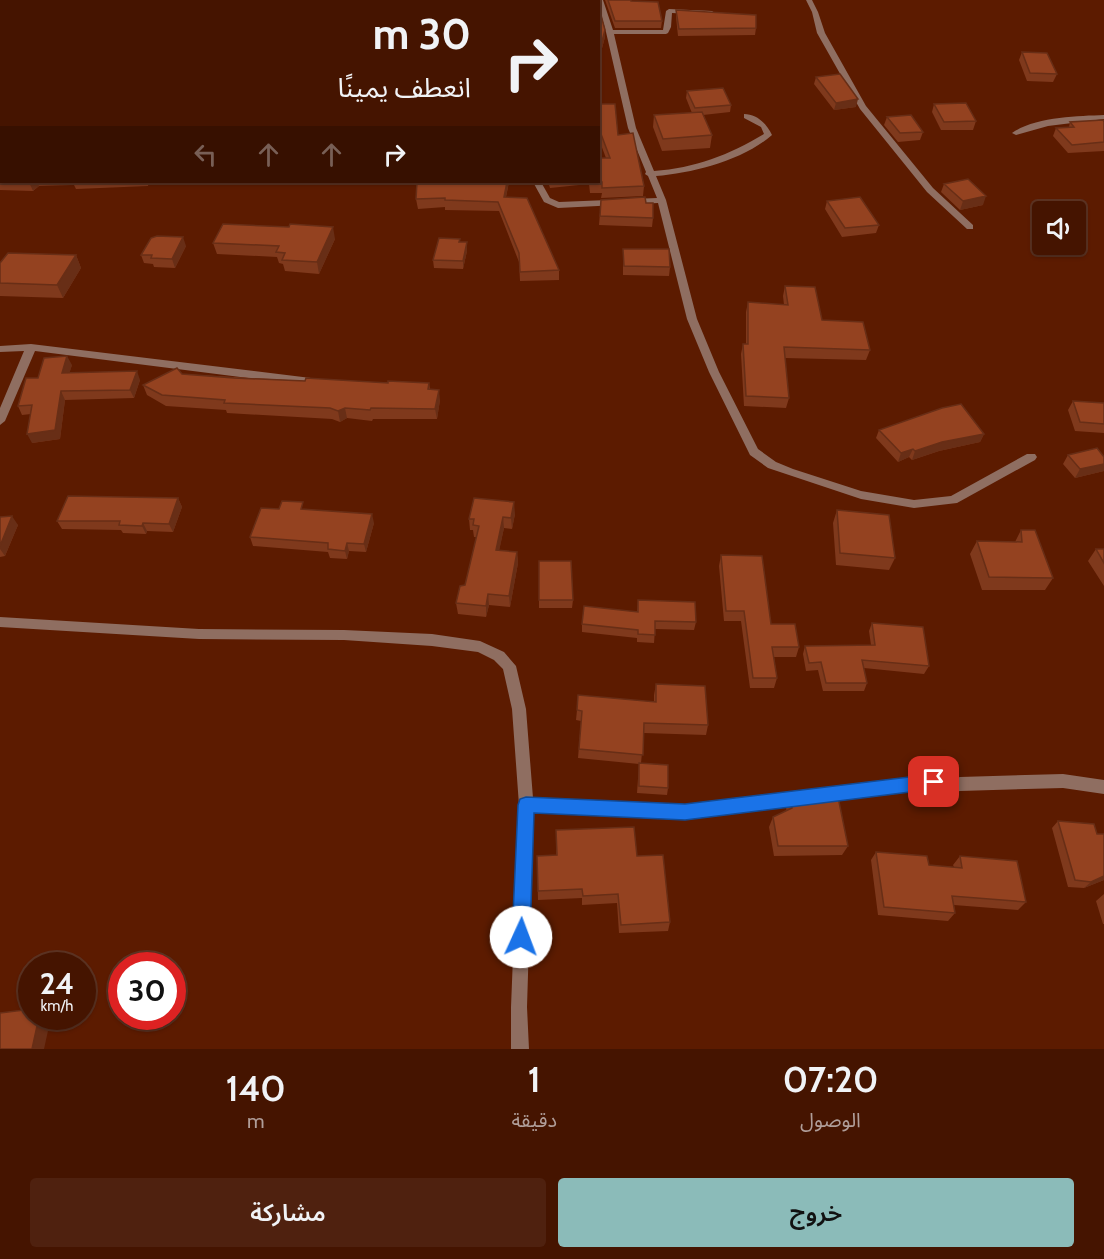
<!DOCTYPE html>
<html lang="ar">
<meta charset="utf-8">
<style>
:root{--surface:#451400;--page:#4f210f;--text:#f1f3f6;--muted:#b09e99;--line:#5d3322;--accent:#8bbbb9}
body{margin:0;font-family:Cabin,"Noto Sans Arabic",sans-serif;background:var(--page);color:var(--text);direction:rtl;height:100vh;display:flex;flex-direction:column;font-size:22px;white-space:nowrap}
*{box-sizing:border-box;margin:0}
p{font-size:20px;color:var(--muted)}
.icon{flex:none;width:33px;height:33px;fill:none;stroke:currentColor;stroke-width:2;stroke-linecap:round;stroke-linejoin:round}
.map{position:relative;height:1049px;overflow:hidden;direction:ltr}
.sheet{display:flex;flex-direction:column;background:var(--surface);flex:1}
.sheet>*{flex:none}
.guide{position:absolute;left:0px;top:0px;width:600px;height:183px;box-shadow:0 2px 4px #0004,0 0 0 2px var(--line);direction:rtl;background:#451400;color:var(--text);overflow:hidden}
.buttons{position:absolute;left:1032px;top:201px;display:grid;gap:12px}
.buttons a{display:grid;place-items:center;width:54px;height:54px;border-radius:6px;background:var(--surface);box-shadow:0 2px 4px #0004,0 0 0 2px var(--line);font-size:30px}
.speed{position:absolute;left:18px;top:952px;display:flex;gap:12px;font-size:30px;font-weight:700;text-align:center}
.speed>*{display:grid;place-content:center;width:78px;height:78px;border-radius:50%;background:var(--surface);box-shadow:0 2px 4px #0004,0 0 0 2px var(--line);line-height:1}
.speed small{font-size:15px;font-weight:400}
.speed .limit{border:9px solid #d22;background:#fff;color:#111}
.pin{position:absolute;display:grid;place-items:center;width:51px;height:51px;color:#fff;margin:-26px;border-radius:12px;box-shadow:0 3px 9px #0006}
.me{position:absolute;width:66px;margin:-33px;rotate:2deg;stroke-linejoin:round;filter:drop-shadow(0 0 4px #0008)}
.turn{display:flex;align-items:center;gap:21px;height:126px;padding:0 30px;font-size:27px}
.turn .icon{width:78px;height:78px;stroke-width:2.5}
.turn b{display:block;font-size:42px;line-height:51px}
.lanes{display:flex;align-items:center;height:57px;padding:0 30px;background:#0003;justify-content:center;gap:30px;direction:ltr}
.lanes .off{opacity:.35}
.eta{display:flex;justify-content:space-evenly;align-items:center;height:102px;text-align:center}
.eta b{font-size:36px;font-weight:600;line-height:42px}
.cta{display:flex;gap:12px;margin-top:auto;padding:12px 30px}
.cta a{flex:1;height:69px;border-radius:6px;background:var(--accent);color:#111;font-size:24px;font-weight:600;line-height:69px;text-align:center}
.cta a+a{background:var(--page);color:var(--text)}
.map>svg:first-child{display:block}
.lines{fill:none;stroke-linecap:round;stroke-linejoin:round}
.street{fill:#8f6e61;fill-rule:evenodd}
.wall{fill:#7f391c}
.shaded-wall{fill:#682e16}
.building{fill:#944220;stroke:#682e16;stroke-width:1.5}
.route{fill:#1a73e8;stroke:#114b97;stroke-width:1.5}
</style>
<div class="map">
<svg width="1104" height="1049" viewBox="0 0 1104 1049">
<rect width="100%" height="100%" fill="#5c1b00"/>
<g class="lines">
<path class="street" d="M104,0h6l-7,2z
M251,0h6l-7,2z
M597,0h6l10,30h50l3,-19 3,-2 43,2 3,2 -3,2 -40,-2 -1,14 -3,6 -2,1h-52l22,94 18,43c41,-3 75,-16 110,-37l-3,-7 -17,-9v-4c13,0 23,10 28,21 -29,25 -78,38 -116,41l10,24 31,119 22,53 39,77 18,13 17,7 68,22 53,9 37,-4 76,-42h8l2,3 -2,3 -78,43 -43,5 -53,-9 -93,-31 -18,-13 -41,-83 -22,-53 -29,-116 -100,5 -14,-6 -11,-20h8l9,16 9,4 98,-4 -9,-22 -3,-2 1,-2 -18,-44 -22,-96z
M806,0h6l6,12 7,21 41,73 67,82 40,37v4h-6l-40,-37 -67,-83 -43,-76 -5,-21z
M0,62h2v4h-2z
M1104,115v4l-56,7 -32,9 -4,-2c22,-16 66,-17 92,-18z
M0,121h2v4h-2z
M0,148h2l-2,7z
M31,344l288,35 5,4 -5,4 -284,-36 -30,70 -5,4v-17l24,-57 -24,1v-6z
M0,617l199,12 145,1 88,4 48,7 24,11 12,14 10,43 7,89 152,7 121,-15 5,2 2,5 -2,5 -5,2 -121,15 -152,-7 -6,195 2,42h-18v-42l8,-202 -7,-96 -9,-40 -9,-9 -16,-8 -46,-6 -88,-6 -145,-1 -199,-12z
M935,774l14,6 11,-3 103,-3 41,6v14l-41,-6 -103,3 -12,3 -14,-6 -111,14 -5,-2 -2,-5 2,-5 5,-2z"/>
</g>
<path class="wall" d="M605,0h26v1l31,20 -1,7h-46z
M598,4l7,33 -4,15h-3z
M676,10l80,18 -1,7 -77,1 -2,-19z
M1022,52l35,22 -4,8 -26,-1 -8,-21z
M816,77l40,30 -22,3 -20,-26z
M687,91l44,14 -1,7 -27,3 9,20 -2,13 -48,3 -9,-24 1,-12 38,-2 -6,-15z
M598,104l20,31 26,51 -1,10 -42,2 1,-5h-12l-1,-9 -39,4 -2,-6h50l8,-24 -8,-21z
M934,104l42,17 -3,9h-32l-9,-18z
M887,117l36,15 -3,8 -22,2 -14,-17z
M1070,122h34v29l-36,2 -15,-17 3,-8 13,-1z
M2,159v23h147l-1,4 -72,3 -2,-4 -35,1 -6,5 -33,-1v-30z
M417,182h92l-3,15 53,73v10l-39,1 -1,-19 -20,-51 -54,-1v-3l-27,2 -2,-10z
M944,184l39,21 -23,5 -19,-18z
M601,200l45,3 7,15 -1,9 -53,-2z
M827,201l52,24 -3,8 -34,4 -17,-28z
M289,227l46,12 -16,35 -34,-3 -2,-7 -4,-1 -2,-6 -60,-3 -4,-11z
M460,239v3l7,9 -4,18 -29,-1 -1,-8z
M186,246l-11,22 -21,-1 -1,-3 -9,-1 -3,-8z
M623,249l47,18 -1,9 -46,-1z
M76,255l5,13 -18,30 -63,-2v-33z
M785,286l37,34 48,30 -4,10 -81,-2 4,40 -3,10 -42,-2 -3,-52 2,-10h3v-32l2,-10 36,3 -1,-9z
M72,365l-3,8 71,7 -6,18 -69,2 -5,39 -28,4 -1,-29 -9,1 -4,-9 20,-28z
M182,374l123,7 124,2 1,6 10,11 -3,19h-64l-1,2 -25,-3 -7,4 -8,-3 -105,-6 -1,-3 -60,-4 -19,-11 -4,-10z
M1073,401l31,2v30l-29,-2 -7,-21z
M879,430l105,4 -4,8 -41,9 -27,9 -3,-3 -11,5 -22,-24z
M1068,455l36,2v14l-29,7 -12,-14z
M178,498l4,9 -9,25 -26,-1 -1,3 -23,-1 -2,-3 -59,-1 -5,-8z
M279,509h26l69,14 -8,29 -17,-1 -2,8 -17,-1 -2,-6 -75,-6 -3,-9z
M837,510l58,48 -6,12 -53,-5 -3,-42z
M515,514l-3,15 -8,-1 -5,22 18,2 1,11 -8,44 -21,-2 -3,12 -28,-3 -2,-11 9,-18 12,-48h-3l-1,-7h-3l-1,-11z
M0,517l18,8 -13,31 -5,1z
M1021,530l32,48 -8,12h-63l-12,-36 7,-13 38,1z
M1096,549h8v37l-16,-25z
M721,555l50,69 28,23 -3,10h-22l3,21 -3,10h-24l-9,-67h-17l-5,-55z
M539,561l34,39 -1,8h-33z
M638,600l58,22 -2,8 -39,-1 -1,14 -17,-1v-4l-55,-6v-8l55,-13z
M872,623l57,43 -5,8 -60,-6 3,15 -3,8h-41l-5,-21 -12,1 -3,-17 2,-8 66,-1 -2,-14z
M656,684l52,41 -2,10 -62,-2 -3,30 27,25 -1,7 -30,-2 2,-29 -61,-6 3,-37 -5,-1 1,-10 77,-8v-7z
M791,798l57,48 -6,9 -68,1 -5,-29 4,-10 14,-6 -1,-2z
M1058,821l39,13h7v46l-20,8 -16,-1 -16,-59z
M556,830l81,26 33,66 -2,9 -49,2 -2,-30 -35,2v-7l-44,2 -1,-44 19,-1z
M876,852l53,13 25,2 -1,-2 7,-9 66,46 -8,8 -64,-5 1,8 -7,8 -70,-6 -7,-55z
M1104,894v30h-1l-7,-23z"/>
<path class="shaded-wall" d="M198,0h9l-1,2h-10z
M605,30v7l-4,15v-7z
M858,99l-2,8 -22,3 2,-7z
M29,182h8l2,4 -6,5z
M507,182h2l-5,25v-10z
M986,196l-3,9 -23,5 3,-9z
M333,227l2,12 -16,35 -2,-12z
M183,237l3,9 -11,22 -3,-9z
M467,242v9l-4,18v-8z
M76,255l5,13 -18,30 -6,-13z
M67,356l5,9 -5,16 -5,-8z
M137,371l3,9 -6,18 -4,-8z
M439,390l1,10 -3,19 -2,-10z
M61,391l4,9 -5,39 -28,4 -5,-9z
M345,408l2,10 -7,4 -2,-11z
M984,434l-4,8 -41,9 -27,9 3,-9 27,-9z
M913,449l-4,8 -11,5 3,-9z
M1104,464v7l-29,7 5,-9z
M178,498l4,9 -9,25 -4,-8z
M514,502l1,12 -3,15 -1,-11z
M372,514l2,9 -8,29 -2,-8z
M12,516l6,9 -13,31 -5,-7v-3z
M503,517l1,11 -7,33 -1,-11z
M143,523l4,8 -1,3 -4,-8z
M347,543l2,8 -2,8 -2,-8z
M517,552l1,11 -8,44 -1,-11z
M488,594l1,11 -3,12v-11z
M1104,876v4l-20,8 7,-6z
M39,1017h12l-7,32h-12z"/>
<path class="building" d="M171,0h27l-2,2h-26z
M286,0h20l-1,2h-20z
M518,0h80v2h-81z
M608,0h23v1l27,1 4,19h-47z
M598,4l7,26 -4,15h-3z
M0,7h2v23h-2z
M676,10l80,5v13l-77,1z
M1022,52l25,1 10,21 -27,-1z
M840,74l18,25 -22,4 -20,-26z
M723,88l8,17 -36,3 -8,-17z
M966,103l10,18 -32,1 -10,-18z
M598,104h17l3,31 15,-2 11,53 -42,2v-6l-12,1v-1h8v-24h12l-12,-32z
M702,112l10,23 -49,4 -9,-24z
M911,115l12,17 -23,1 -13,-16z
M1103,120l1,2v20l-32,3 -16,-17 18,-1 -4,-5z
M2,159v22h-2v-21z
M968,179l18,17 -23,5 -19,-17z
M417,182h90l-3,15 23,1 32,72 -39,2 -1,-19 -21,-51 -53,-2v-2l-29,1z
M645,197l1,6h7v15l-53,-2 1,-16z
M860,197l19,28 -34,3 -18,-27z
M223,224l66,3 1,-3 43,3 -16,35 -35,-2 3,-7 -9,-1 3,-6 -66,-3z
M157,236l26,1 -11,22 -21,-1 1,-3h-11l10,-17z
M439,238l21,1 -1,3h8l-4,19 -30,-1z
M623,249h46l1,18 -46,-1z
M8,253l68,2 -19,30 -57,-2v-20z
M785,286l30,1 7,33 41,2 7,28 -86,-3 5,51 -43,-2 -3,-52h5v-42l40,3z
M67,356l-5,17 75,-2 -7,19 -69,1 -6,39 -28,4 5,-29 -14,1 8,-28h12l6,-20z
M177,368l5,6 52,4 71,3 1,-3 82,5v-2l41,2 -1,6 11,1 -4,19 -64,-1 -1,2 -25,-2 -7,3 -8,-3 -106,-5 1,-3 -63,-5 -19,-10z
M1073,401l31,2v21l-24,-2z
M961,404l23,30 -42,8 -27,9 -2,-2 -12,4 -22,-23 63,-22z
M1097,448l7,9v7l-24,5 -12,-14z
M68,496l110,2 -9,26 -26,-1 -1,3 -23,-1 1,-4h-63z
M474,498l40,4 -3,16 -8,-1 -7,33 21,2 -8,44 -21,-2 -2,12 -30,-3 4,-17 5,-1 14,-59 -6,-1 1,-6h-5z
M282,501l21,1 -2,7 71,5 -8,30 -17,-1 -2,8 -17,-2v-6l-78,-6 11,-29 18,1z
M837,510l52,5 6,43 -55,-5z
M12,516l-12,30v-29z
M1021,530h14l18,48 -64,-1 -12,-36 45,1z
M1096,549h8v14z
M721,555l41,1 9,68h24l4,23h-27l5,31h-24l-9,-67h-18z
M539,561h32l2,39h-34z
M638,600l57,2 1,20 -41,-1v14l-17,-1v-4l-56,-6 2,-18 54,6z
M872,623l51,4 6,39 -67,-6 5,23h-41l-5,-21 -12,1 -4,-17 70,-1z
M656,684l49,2 3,39 -64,-2 -1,32 -64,-6 3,-38 -5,-1 1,-15 78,7z
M639,763l29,2v23l-29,-2z
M837,792l11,54h-70l-5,-29 19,-9 -1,-10z
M1058,821l36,3 3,10h7v42l-13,6 -16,-2z
M634,827l3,29 26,-1 7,67 -49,3 -3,-31 -35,2 -1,-7 -44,2 -1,-35 20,-1 -1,-25z
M876,852l51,4 2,9 33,3 -2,-12 57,5 9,41 -74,-6 3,17 -71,-6z
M32,1009v8h7l-7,32h-32v-36z"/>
<path class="route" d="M934,774l6,2 3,6 -3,5 -6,2 -249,31 -151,-7 -4,124 -2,6 -7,3 -6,-3 -3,-6 6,-132 2,-6 6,-2 159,7z"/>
</svg>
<div class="buttons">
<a><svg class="icon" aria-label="sound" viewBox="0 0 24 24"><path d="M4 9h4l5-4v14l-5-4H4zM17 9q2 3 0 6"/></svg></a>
</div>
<div class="speed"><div>24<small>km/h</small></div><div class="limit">30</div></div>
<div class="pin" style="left:934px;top:782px;background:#d93025"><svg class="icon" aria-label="arrive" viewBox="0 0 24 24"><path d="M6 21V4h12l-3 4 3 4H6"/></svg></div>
<svg class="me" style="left:521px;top:937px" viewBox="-20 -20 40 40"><circle r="19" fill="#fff"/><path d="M0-13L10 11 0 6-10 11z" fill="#1a73e8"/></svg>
<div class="guide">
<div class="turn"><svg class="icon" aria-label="right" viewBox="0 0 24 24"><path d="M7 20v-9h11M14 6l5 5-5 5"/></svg><div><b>30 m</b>انعطف يمينًا</div></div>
<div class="lanes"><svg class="icon off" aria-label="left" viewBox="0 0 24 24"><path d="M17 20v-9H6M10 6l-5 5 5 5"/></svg><svg class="icon off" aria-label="ahead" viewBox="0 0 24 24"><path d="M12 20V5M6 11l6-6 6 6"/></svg><svg class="icon off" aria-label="ahead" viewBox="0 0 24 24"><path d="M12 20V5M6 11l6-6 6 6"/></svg><svg class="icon" aria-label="right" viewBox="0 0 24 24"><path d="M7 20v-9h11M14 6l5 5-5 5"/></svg></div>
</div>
</div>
<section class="sheet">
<div class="eta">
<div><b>07:20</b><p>الوصول</p></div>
<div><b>1</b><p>دقيقة</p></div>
<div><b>140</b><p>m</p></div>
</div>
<div class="cta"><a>خروج</a><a>مشاركة</a></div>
</section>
